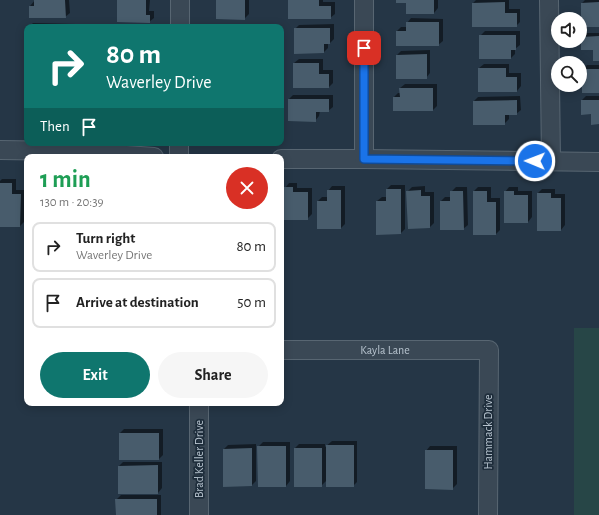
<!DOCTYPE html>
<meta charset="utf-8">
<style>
:root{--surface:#fff;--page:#f6f6f6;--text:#222;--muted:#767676;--line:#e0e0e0;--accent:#0f766e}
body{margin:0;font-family:"Alegreya Sans",sans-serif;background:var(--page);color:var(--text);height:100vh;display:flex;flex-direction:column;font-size:15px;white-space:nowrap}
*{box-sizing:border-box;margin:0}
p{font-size:13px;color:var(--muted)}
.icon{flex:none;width:22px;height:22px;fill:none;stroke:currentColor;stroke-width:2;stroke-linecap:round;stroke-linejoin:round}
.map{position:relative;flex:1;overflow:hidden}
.sheet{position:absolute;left:24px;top:154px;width:260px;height:252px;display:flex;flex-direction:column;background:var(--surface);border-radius:8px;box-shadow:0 2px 10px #0003}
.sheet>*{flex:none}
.guide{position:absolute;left:24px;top:24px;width:260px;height:122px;border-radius:8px;box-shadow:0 2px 10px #0003;background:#0f766e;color:#fff;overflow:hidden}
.controls{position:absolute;left:551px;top:12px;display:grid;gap:8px}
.controls a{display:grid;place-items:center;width:36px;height:36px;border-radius:50%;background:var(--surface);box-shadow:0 2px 10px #0003;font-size:20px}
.pin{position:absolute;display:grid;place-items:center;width:34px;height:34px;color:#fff;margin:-17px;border-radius:8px;box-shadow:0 2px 6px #0006}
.me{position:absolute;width:44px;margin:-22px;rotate:271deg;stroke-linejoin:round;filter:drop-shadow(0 0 3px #0008)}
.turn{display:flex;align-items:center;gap:14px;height:84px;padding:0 16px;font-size:18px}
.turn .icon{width:52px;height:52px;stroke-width:2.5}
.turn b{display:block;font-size:28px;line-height:34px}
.then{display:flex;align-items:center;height:38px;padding:0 16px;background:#0003;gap:8px;font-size:15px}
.round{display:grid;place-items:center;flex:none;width:42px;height:42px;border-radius:21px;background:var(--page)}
.headline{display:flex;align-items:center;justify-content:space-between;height:68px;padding:0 16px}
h1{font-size:24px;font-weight:600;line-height:30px;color:#1e9e55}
.button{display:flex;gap:8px;margin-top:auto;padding:8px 16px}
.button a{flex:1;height:46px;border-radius:24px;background:var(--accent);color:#fff;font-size:16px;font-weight:600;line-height:46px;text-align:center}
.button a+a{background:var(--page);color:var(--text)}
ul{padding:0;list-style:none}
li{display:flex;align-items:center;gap:12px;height:50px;margin:0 8px 6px;padding:0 8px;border:2px solid var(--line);border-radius:8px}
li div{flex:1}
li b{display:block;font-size:15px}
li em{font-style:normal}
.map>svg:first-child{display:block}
.green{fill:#274647}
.shadow{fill:#0007}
.building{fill:#485c6c}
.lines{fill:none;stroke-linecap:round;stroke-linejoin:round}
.minor-casing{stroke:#586672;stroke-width:20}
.minor{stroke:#3a4855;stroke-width:18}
.route-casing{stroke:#114b97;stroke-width:10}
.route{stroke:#1a73e8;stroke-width:7}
.labels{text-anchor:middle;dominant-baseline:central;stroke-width:3.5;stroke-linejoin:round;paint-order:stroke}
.street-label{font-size:12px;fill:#b7c3ce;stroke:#1e2d3b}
</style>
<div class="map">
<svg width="599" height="515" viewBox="0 0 599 515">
<rect width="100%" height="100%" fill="#253646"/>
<path class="green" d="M574,328h25v187h-25z"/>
<path class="shadow" d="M35,0h34l1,13 -5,4h-35v-11z
M118,0h32l-1,11h5v7l-5,4z
M217,0h32v14l-5,5z
M289,0h34v2h12v12l-5,4z
M397,0h41v8l-4,5 -27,-11z
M476,0h33v9h11v13l-4,4 -43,-23z
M585,0h14v26l-17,-23z
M411,18l32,1v22l-5,4 -41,-14 4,-4h6v-4z
M33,23l43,1v3h-47z
M334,24v15l-4,4h-2v5l-4,4 -29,-23 4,-4z
M218,26l38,1h-39z
M485,31h35v14l-5,4v5l-4,4 -31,-22z
M586,33h13v27l-5,-11 -12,-12z
M430,50v23l-4,5 -29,-23 4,-4z
M299,59h24v11h10v13l-4,4 -35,-24z
M484,64h25v9h12v13l-4,5 -38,-23z
M587,65h12v27l-16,-22z
M405,84h32v22l-4,4 -39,-13 4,-4h2v-5z
M293,95h40v12l-5,4h-8l-1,5 -4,5 -26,-22z
M520,96l1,14 -5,4h-7v5l-5,5 -30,-23 4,-4z
M586,96h13v27l-17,-23z
M2,179h14v11h9l-1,32 -4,4h-20v-45z
M289,183h8v5h15v26l-5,5 -22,-31z
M391,185h14v44l-4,4 -24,-32 5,-4h5v-8z
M332,186h13v38l-4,4 -23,-27 4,-4h6v-6z
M425,186v6h9v31l-4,4 -22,-36 4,-4z
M456,187h11l1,38 -5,4 -22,-28 4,-4h6v-5z
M478,187h13v11h9v32l-4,4h-22v-43z
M509,187h9v4h14v26l-4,5 -23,-30z
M542,189h13v5h10v31l-4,5 -23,-37z
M124,429h39v26l-4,4 -39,-26z
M332,441h25v41l-4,4 -26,-6 -6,6 -26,-38 4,-4h26v3z
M263,442h27v39l-4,5 -28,-39z
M256,444v37l-4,4 -28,1v-37l4,-4z
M430,446h27v38l-5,5 -26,-38z
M123,462h39v26l-4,5 -39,-27z
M121,495h40v20h-44l-1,-15z"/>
<path class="building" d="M34,0h31l1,18h-37v-12h5z
M117,0h29v15h4v8l-33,-1z
M216,0h29v20l-29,-1z
M288,0h31v6h12v13h-43z
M396,0h38v14h-28v-11h-10z
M505,2v11h12v14h-45v-24z
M599,2v25h-18v-24z
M406,22h33v24h-43v-15h10z
M294,28h36v16h-6v9l-30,1z
M479,35h37v15h-5v9h-32z
M599,36v25h-6v-11h-12v-13z
M427,54v25h-31v-24z
M293,63h26v11h10v14h-36z
M478,68h28v9h11v15h-39z
M582,69h17v24h-17z
M399,88h34v23h-40v-14h7z
M288,99h41v13h-13v10l-28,-1z
M517,100v15h-12v10h-32v-24z
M581,100h18v24l-8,1v-11l-10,1z
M0,183h12v11h9l-1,33h-20z
M284,187h9v5h15v28h-24z
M386,189h15v45l-25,1v-34h10z
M327,190h14v39h-24v-28h10z
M421,190v6h9v32l-22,1 -2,-38z
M450,191h13l1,39h-24v-29h10z
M473,191h14v11h9v33h-23z
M504,191h10v4h14v28h-24z
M537,193h14v5h10v33h-24z
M119,433h40v27h-40z
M326,445h28v42h-28z
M257,446h29v41h-28z
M252,448v38l-29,1v-38z
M294,448h28v39h-28z
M425,450h28v40l-28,-1z
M158,465v29h-40v-28z
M115,499h42v16h-41z"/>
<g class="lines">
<defs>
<g id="minor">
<path d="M549,0l2,161"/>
<path d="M180,27v-27"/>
<path d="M179,143v14"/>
<path d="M0,150l70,1 84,6"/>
<path d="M281,159h83l235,3"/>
<path d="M364,159v-159"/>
<path id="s1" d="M281,350h208l-1,165"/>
<path d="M199,515v-112"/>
</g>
</defs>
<use href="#minor" class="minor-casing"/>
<use href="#minor" class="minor"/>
</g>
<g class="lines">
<defs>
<path id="route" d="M364,48v111l171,2"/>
</defs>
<use href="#route" class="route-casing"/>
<use href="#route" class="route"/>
</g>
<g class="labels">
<g class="street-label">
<text stroke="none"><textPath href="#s1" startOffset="104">Kayla Lane</textPath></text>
<text transform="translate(488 432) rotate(-90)">Hammack Drive</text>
<text transform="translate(199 459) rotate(-90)">Brad Keller Drive</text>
</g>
</g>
</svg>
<div class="controls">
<a><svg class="icon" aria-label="sound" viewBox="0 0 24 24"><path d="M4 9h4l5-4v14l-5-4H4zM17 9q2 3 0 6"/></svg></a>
<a><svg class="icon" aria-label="search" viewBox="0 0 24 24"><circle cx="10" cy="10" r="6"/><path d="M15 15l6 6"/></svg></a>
</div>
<div class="pin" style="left:364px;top:48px;background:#d93025"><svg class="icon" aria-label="arrive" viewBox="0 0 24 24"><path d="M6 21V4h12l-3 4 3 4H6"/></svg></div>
<svg class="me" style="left:535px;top:161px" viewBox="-20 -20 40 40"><circle r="17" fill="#1a73e8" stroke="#fff" stroke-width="3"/><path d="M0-11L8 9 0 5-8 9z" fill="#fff"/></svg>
<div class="guide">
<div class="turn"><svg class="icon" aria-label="right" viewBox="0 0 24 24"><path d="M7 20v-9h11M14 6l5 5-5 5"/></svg><div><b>80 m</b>Waverley Drive</div></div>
<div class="then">Then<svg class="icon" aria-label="arrive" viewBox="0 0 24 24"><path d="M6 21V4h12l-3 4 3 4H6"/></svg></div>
</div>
<section class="sheet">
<div class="headline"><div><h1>1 min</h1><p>130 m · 20:39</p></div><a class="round" style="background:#d93025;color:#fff"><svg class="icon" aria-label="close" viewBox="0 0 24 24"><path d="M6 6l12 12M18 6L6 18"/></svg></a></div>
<ul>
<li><svg class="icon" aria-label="right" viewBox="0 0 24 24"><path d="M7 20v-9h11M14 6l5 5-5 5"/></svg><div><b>Turn right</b><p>Waverley Drive</p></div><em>80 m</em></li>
<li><svg class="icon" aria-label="arrive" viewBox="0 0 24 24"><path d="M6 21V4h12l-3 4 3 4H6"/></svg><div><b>Arrive at destination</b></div><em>50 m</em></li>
</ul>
<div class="button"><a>Exit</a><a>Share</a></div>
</section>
</div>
